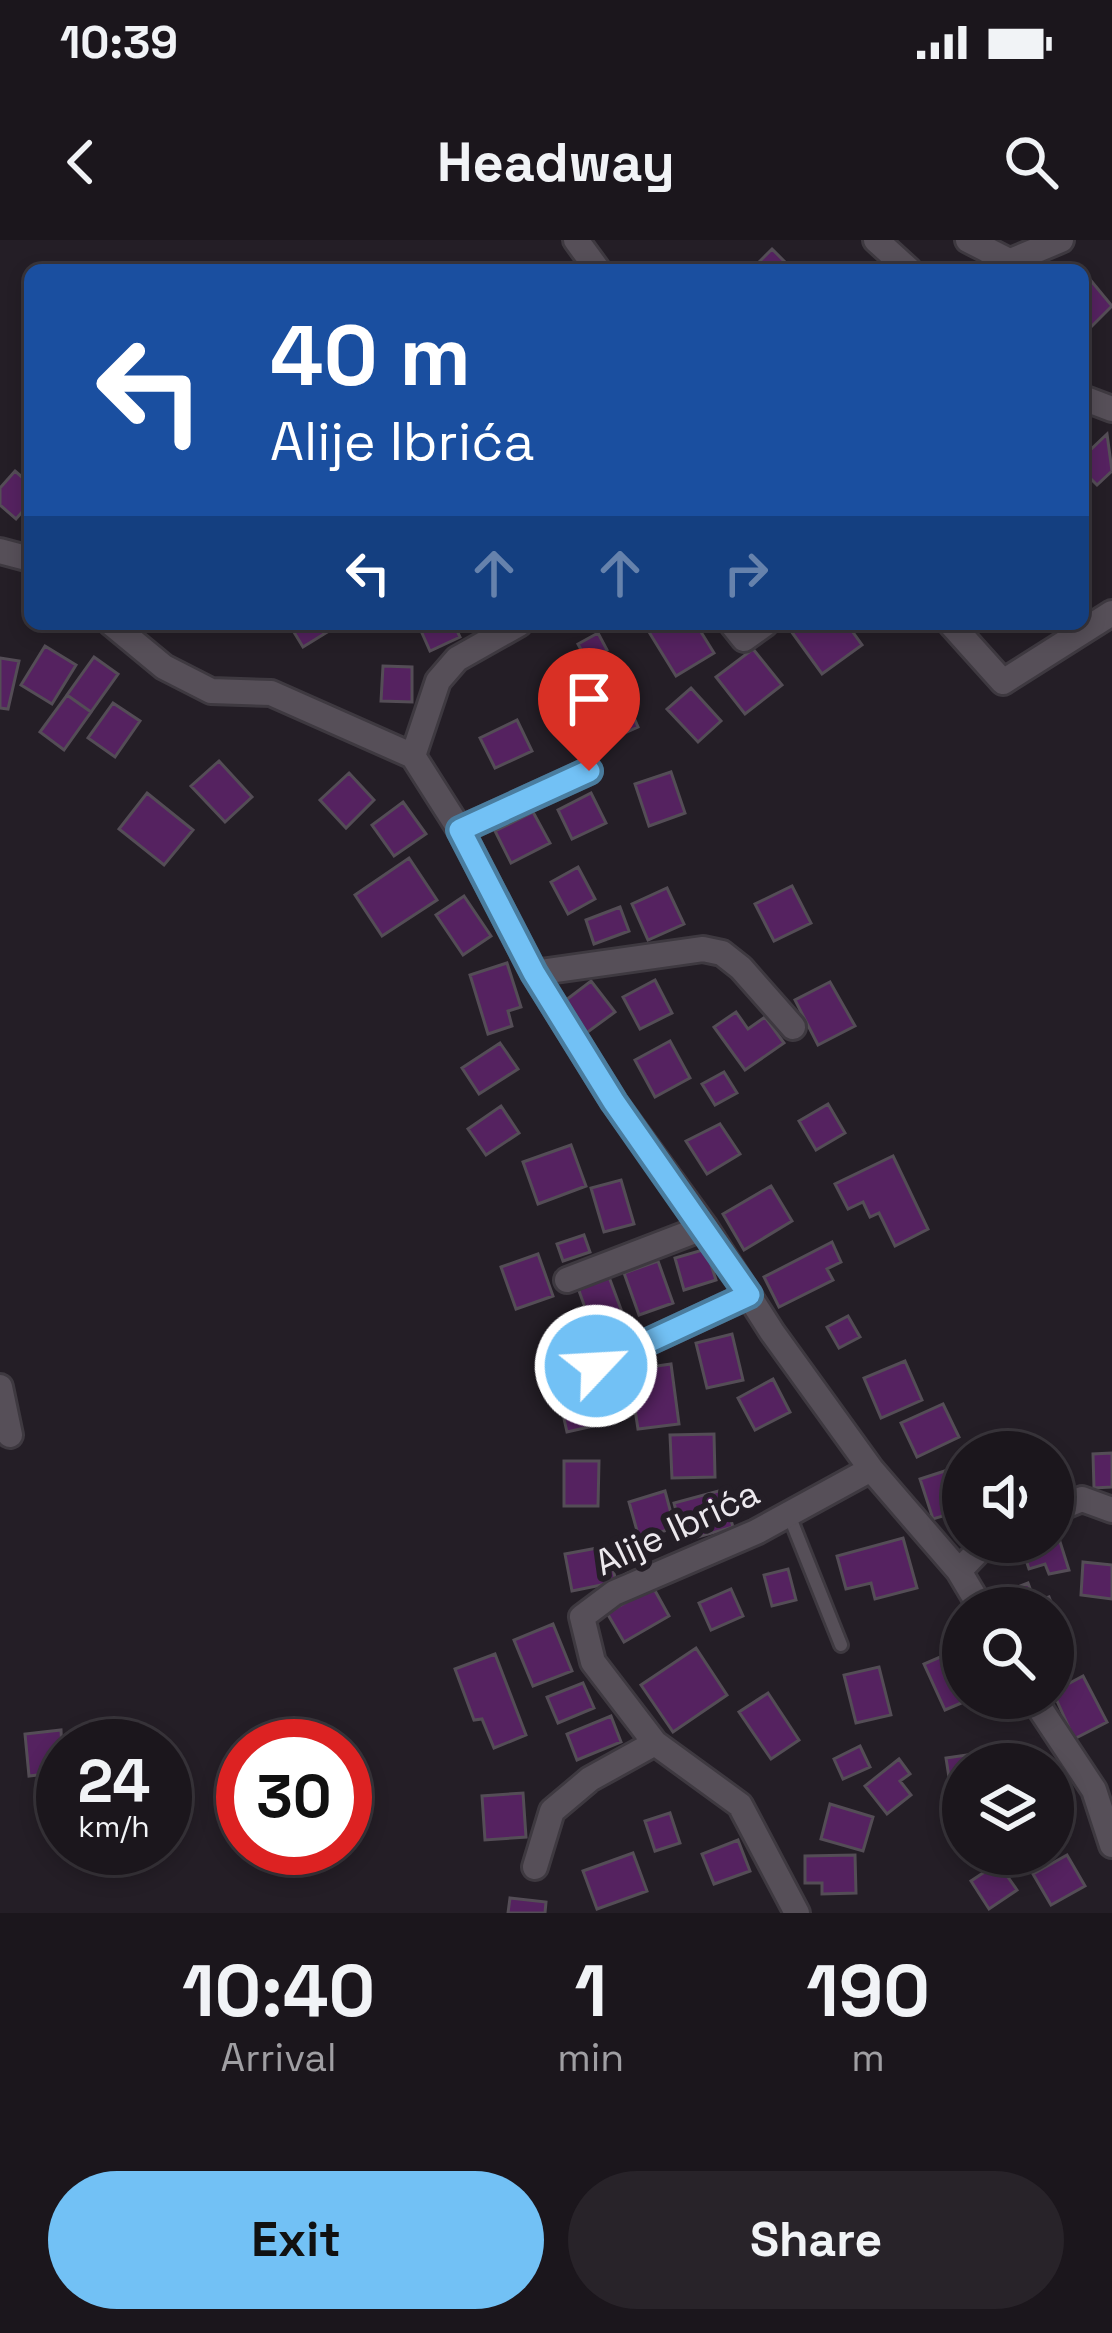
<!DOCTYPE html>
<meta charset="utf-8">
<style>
:root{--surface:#1b161c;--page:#282329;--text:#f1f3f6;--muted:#a09fa3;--line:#39353b;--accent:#72c1f5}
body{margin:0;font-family:"Space Grotesk",sans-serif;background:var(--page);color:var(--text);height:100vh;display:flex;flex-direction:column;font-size:45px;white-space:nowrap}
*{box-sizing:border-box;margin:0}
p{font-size:39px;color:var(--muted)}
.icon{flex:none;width:66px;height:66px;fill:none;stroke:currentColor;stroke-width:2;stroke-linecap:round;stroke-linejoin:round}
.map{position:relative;height:1673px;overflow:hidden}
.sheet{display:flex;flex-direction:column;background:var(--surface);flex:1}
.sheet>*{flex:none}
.top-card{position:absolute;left:24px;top:24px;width:1065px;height:366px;border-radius:18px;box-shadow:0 6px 18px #0003,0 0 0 3px var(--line);background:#1a4fa0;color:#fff;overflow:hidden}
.fabs{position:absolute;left:942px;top:1191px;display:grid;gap:24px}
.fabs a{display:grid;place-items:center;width:132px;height:132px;border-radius:50%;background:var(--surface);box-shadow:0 6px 18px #0003,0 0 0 3px var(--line);font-size:60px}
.speed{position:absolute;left:36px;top:1479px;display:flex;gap:24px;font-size:60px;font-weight:700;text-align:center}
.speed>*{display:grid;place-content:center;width:156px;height:156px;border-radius:50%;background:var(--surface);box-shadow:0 6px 18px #0003,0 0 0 3px var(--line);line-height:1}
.speed small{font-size:30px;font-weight:400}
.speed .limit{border:18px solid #d22;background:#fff;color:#111}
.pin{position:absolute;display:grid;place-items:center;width:102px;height:102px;color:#fff;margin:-123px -51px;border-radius:50% 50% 50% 0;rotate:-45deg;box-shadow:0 0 12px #0007}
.pin .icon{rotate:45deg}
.me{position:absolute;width:132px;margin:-66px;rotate:65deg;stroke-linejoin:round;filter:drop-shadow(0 0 9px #0008)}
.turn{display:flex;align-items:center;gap:42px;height:252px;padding:0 48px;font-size:54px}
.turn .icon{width:156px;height:156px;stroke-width:2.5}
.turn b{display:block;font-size:84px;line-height:102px}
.lanes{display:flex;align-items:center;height:114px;padding:0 48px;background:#0003;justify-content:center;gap:60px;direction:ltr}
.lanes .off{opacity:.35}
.eta{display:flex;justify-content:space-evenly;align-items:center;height:204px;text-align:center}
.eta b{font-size:72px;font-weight:700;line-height:84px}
.button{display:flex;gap:24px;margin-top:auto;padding:24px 48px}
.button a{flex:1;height:138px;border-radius:72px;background:var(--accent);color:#111;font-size:48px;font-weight:700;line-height:138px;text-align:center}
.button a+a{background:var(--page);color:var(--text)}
.status{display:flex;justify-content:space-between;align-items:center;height:84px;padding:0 60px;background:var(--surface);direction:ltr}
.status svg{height:33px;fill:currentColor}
header{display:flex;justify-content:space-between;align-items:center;height:156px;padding:0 48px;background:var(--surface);font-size:54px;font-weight:700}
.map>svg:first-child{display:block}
.building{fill:#552260;stroke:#544d56;stroke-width:3}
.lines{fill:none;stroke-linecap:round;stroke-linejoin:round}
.lane-casing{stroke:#3e3940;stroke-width:18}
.street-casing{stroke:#3e3940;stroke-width:30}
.lane{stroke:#564f58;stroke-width:12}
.street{stroke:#564f58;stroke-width:24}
.route-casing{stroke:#4a7d9f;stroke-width:30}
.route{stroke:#72c1f5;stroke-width:21}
.labels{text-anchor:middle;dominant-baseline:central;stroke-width:12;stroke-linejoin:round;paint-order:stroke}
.street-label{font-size:36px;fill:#ece8ed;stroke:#241e26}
</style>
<div class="status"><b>10:39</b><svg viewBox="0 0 49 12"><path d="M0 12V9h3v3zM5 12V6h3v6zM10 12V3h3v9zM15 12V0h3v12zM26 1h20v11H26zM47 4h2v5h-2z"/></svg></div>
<header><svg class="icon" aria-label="back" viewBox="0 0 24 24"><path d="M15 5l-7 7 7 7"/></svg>Headway<svg class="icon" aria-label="search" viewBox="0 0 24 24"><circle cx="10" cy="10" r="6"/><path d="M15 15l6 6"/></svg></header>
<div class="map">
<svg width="1112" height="1673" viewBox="0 0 1112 1673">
<rect width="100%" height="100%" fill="#241e26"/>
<path class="building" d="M772,9l21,21h-42z
M1083,31l29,35 -29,29z
M1107,194l5,37 -15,14 -14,-14v-14z
M15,231l15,13v19l-14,16 -16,-14v-17z
M289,384h39l4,5 -29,18z
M418,384h36l6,13 -30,14z
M662,384h34l18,29 -38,23 -27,-44z
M801,384h46l15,21 -40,29 -31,-43z
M598,393l9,17 -20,11 -9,-17z
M45,406l31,19 -24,39 -31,-19z
M753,409l29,36 -37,29 -29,-37z
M94,417l24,17 -27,38 -24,-17z
M0,418l19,3 -11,48 -8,-1z
M383,426l29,1v35l-31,-1z
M617,438l21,49 -38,17 -22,-49z
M691,448l30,33 -23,21 -31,-33z
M67,455l24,17 -27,38 -24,-18z
M113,463l27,18 -25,36 -27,-19z
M517,480l15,31 -37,17 -15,-30z
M219,521l33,36 -27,25 -34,-36z
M671,532l14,41 -36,13 -14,-42z
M349,533l25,27 -28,28 -26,-28z
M147,553l46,37 -29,35 -45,-36z
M591,553l15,30 -34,16 -14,-29z
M403,562l23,32 -32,22 -22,-31z
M533,572l17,31 -39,20 -16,-32z
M409,618l28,42 -55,36 -27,-41z
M578,627l17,32 -27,15 -17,-32z
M792,646l19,37 -37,18 -19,-37z
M667,648l17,36 -36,16 -16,-36z
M464,656l27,40 -28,19 -27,-40z
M620,667l9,24 -35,13 -8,-24z
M507,723l14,44 -13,4 4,15 -24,8 -18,-59z
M655,740l17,33 -32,16 -17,-32z
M591,741l24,31 -30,22 -23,-31z
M830,742l25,44 -37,19 -23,-45z
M736,772l12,17 17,-12 19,26 -39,27 -31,-43z
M670,801l20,37 -35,19 -20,-37z
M500,803l18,26 -39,25 -17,-26z
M724,832l13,21 -22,12 -13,-21z
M828,864l17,29 -29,17 -17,-29z
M501,866l18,27 -33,22 -18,-26z
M720,884l20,30 -33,20 -21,-33z
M571,905l15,41 -48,18 -15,-42z
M893,916l35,73 -33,17 -16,-33 -9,4 -7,-15 -15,7 -13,-25z
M621,940l13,44 -30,8 -13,-44z
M771,946l21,35 -48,29 -21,-36z
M584,995l6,17 -27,9 -6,-17z
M832,1002l9,20 -14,7 6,11 -54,27 -15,-30z
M706,1009l10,31 -32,10 -9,-32z
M538,1014l15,42 -37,13 -15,-42z
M658,1021l15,42 -34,12 -15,-42z
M609,1037l16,43 -32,10 -15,-42z
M848,1076l12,21 -21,11 -12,-21z
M732,1094l11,46 -36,8 -11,-45z
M905,1121l17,39 -41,18 -17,-40z
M671,1124l8,60 -41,5 -9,-59z
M773,1139l17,33 -35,18 -17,-32z
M617,1149l7,30 -57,13 -7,-31z
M943,1164l16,33 -42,20 -16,-34z
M714,1194l1,43 -43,1 -2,-43z
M1112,1213v34l-18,1 -1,-34z
M564,1221h35l-1,45h-34z
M954,1228l9,42 -30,9 -13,-40z
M722,1250l11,37 -49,14 -10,-38z
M665,1251l10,37 -36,10 -10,-36z
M1055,1286l14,44 -20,4 -4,-10 -16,5 -9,-27h33z
M903,1298l14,50 -42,11 -4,-16 -25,6 -9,-33z
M608,1306l8,36 -44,9 -7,-37z
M1083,1322l29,3v34l-31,-4z
M788,1329l8,31 -24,6 -8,-31z
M1028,1343l7,19 14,-5 14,36 -10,4v-29h-42l-6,-16z
M653,1347l16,29 -45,26 -17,-29z
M731,1349l12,27 -32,14 -12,-27z
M553,1384l19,47 -39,15 -19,-46z
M696,1408l31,47 -54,37 -32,-47z
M961,1408l2,50h10l-28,12 -21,-46z
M495,1414l31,81 -32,13 -12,-29 -8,1 -19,-51z
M879,1427l12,48 -35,8 -12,-48z
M1083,1436l24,46 -33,17 -21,-47z
M583,1443l11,25 -36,15 -11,-26z
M768,1453l31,47 -28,19 -32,-47z
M611,1476l10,26 -44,18 -10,-26z
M61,1490l2,42 -34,4 -4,-42z
M860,1506l10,21 -27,12 -9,-20z
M988,1512l2,12h-27v32l-11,1 -6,-39z
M899,1519l11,15 -10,7 11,14 -24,19 -22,-28z
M523,1553l3,44 -41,3 -3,-44z
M830,1564l43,13 -10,34 -42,-12z
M670,1573l10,30 -25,8 -10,-30z
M738,1600l12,31 -36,13 -12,-30z
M633,1613l14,38 -50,18 -14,-38z
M855,1615l1,38 -34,1v-11h-17v-27z
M1067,1615l18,31 -34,19 -18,-31z
M998,1623l19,27 -28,19 -18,-28z
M510,1658l36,4 -1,11h-37z"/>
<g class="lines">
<defs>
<path id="lane" d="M789,1275l52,130"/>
<path id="street" d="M576,0l22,30
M876,0l33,30
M968,0l41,21
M989,30l72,-30
M1083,158l29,11
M0,311l30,8
M112,384l52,43 47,24 60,2 142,63 47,74 74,143 80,129 91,125 67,105 99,137 88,102 22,37
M732,384l12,15 21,-15
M951,384l52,58 109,-69
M413,516l25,-75 19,-22 62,-35
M460,590l129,-59
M534,733l169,-24 19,4 19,15 52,59
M567,1040l138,-53
M596,1126l153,-71
M0,1147l10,48
M1053,1271l29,-12 30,11
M959,1331l28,-29
M1033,1458l61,92 18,55
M535,1627l17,-56 38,-32 65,-36
M797,1673l-57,-108 -85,-62 -62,-81 -11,-45 32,-24 142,-61 115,-63"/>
</defs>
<use href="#lane" class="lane-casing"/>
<use href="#street" class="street-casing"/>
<use href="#lane" class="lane"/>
<use href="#street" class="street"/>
</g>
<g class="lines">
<defs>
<path id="route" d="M589,531l-129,59 74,143 80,129 135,193 -153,71"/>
</defs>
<use href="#route" class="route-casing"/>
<use href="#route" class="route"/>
</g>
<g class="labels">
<g class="street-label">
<text transform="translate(677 1288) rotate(-25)">Alije Ibrića</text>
</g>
</g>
</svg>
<div class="fabs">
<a><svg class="icon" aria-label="sound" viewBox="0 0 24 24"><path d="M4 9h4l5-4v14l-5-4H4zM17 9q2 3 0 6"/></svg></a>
<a><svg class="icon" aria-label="search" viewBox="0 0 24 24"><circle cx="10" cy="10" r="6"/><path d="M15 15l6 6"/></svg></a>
<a><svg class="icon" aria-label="layers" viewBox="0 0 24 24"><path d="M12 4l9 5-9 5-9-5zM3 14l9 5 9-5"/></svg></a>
</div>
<div class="speed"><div>24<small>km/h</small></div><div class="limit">30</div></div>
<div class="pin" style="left:589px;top:531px;background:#d93025"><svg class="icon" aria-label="arrive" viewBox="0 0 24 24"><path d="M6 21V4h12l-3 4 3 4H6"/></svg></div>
<svg class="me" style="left:596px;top:1126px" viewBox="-20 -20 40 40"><circle r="17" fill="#72c1f5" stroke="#fff" stroke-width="3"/><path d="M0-11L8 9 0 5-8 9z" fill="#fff"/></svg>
<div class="top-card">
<div class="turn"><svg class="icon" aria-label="left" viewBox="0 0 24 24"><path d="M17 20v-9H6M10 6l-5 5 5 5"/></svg><div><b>40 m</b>Alije Ibrića</div></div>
<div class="lanes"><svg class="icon" aria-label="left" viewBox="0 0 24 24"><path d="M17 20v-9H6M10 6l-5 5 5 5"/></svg><svg class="icon off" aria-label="ahead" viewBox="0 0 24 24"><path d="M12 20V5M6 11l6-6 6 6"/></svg><svg class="icon off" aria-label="ahead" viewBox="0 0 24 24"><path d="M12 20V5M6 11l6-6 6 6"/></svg><svg class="icon off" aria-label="right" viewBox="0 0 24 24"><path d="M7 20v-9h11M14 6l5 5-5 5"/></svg></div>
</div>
</div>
<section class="sheet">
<div class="eta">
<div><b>10:40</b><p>Arrival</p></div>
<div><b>1</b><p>min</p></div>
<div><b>190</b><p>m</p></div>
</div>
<div class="button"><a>Exit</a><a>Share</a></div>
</section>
